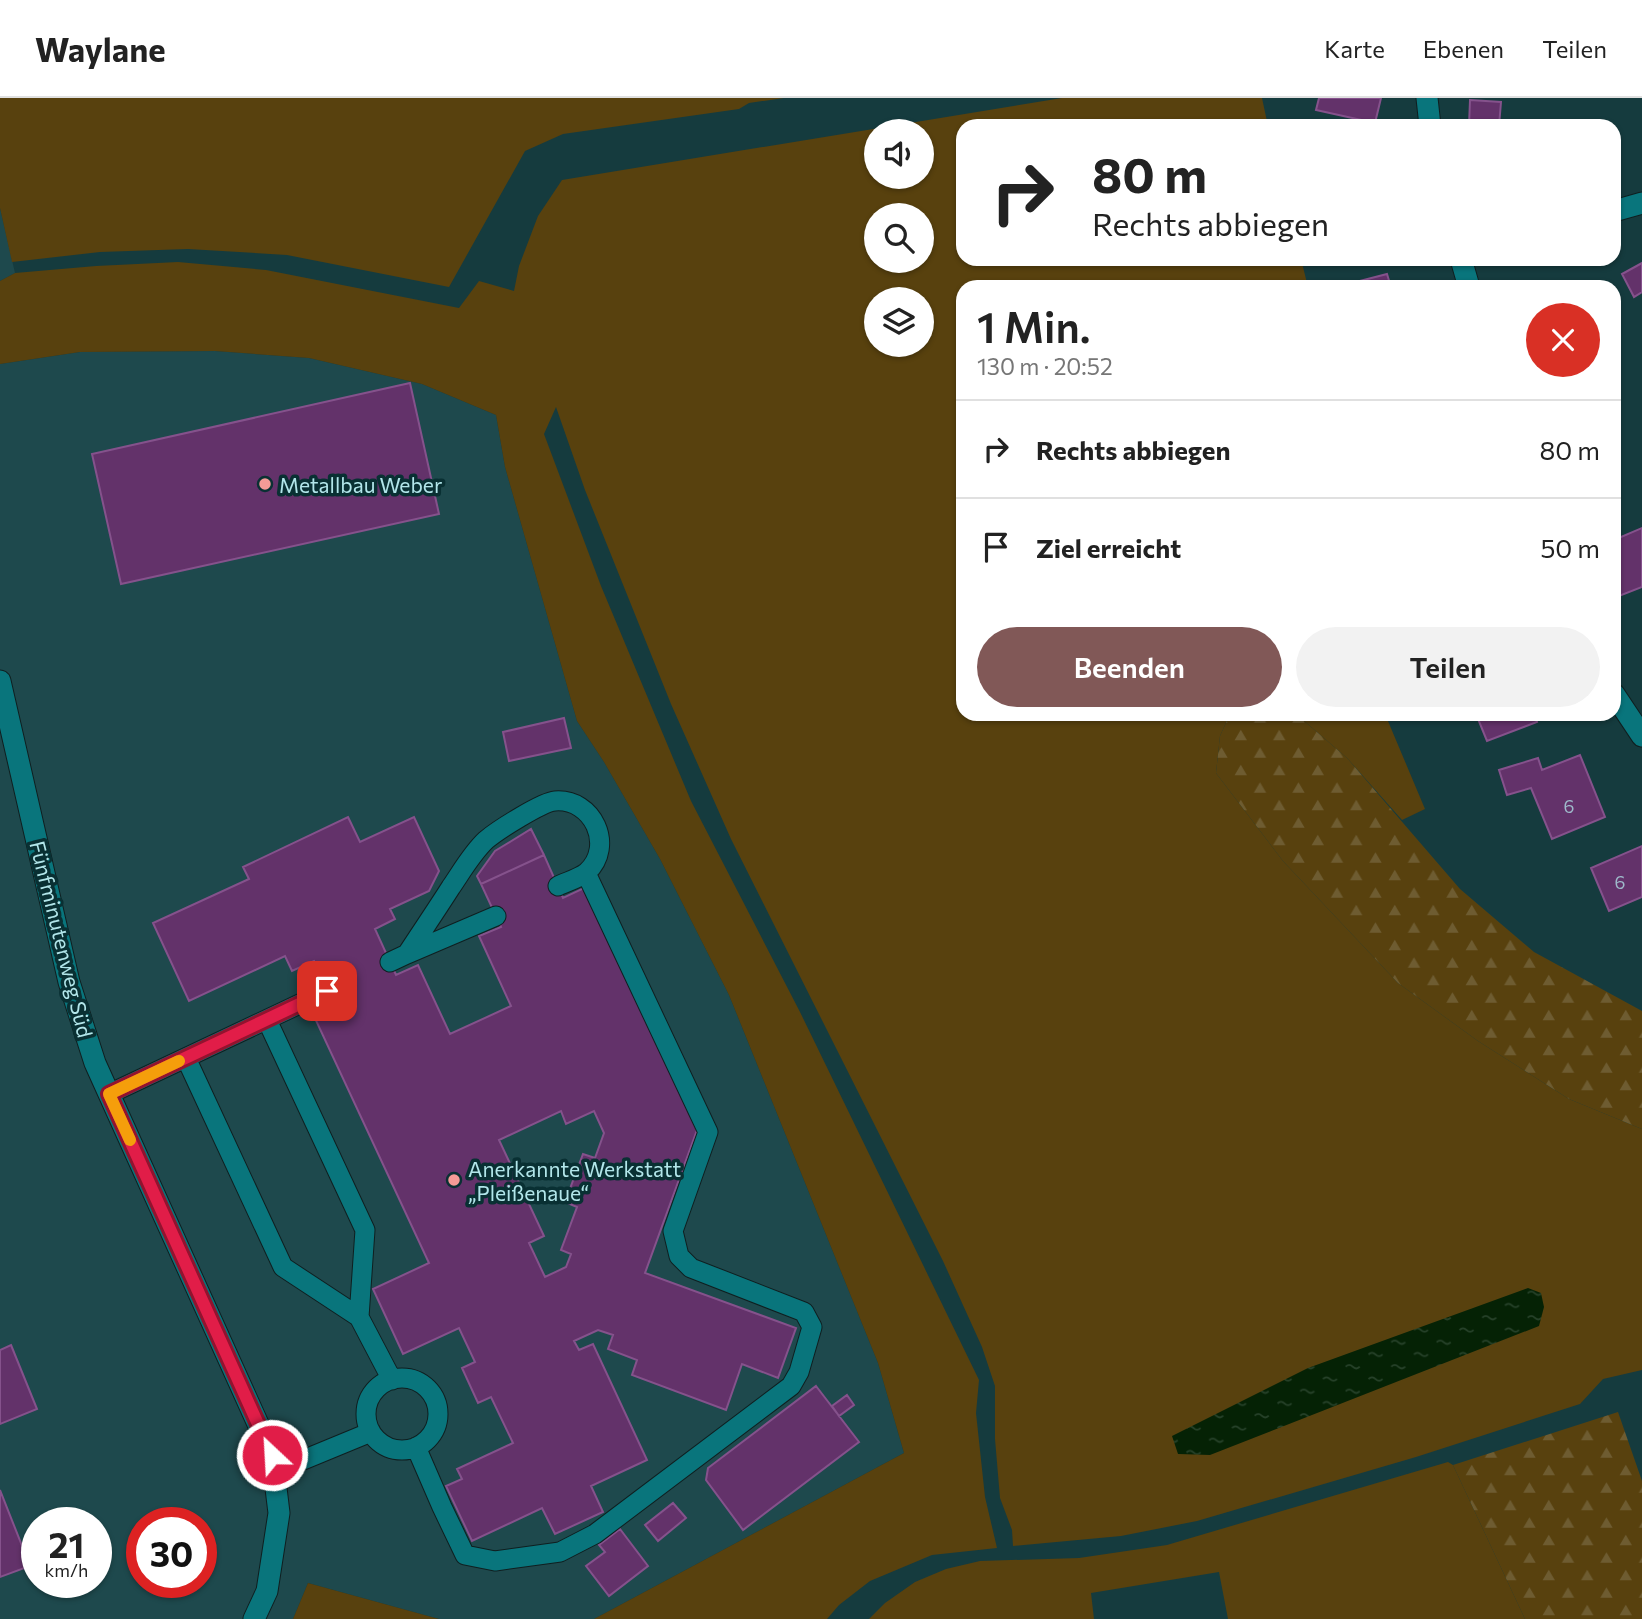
<!DOCTYPE html>
<html lang="de">
<meta charset="utf-8">
<style>
:root{--surface:#fff;--page:#f2f2f2;--text:#222;--muted:#767676;--line:#e0e0e0;--accent:#815857}
body{margin:0;font-family:Commissioner,sans-serif;background:var(--page);color:var(--text);height:100vh;display:flex;flex-direction:column;font-size:26px;white-space:nowrap}
*{box-sizing:border-box;margin:0}
p{font-size:23px;color:var(--muted)}
.icon{flex:none;width:38px;height:38px;fill:none;stroke:currentColor;stroke-width:2;stroke-linecap:round;stroke-linejoin:round}
.map{position:relative;flex:1;overflow:hidden}
.panel{position:absolute;left:956px;top:182px;width:665px;height:441px;display:flex;flex-direction:column;background:var(--surface);border-radius:21px;box-shadow:0 2px 5px #0004}
.panel>*{flex:none}
.guide{position:absolute;left:956px;top:21px;width:665px;height:147px;border-radius:21px;box-shadow:0 2px 5px #0004;background:#fff;color:var(--text);overflow:hidden}
.controls{position:absolute;left:864px;top:21px;display:grid;gap:14px}
.controls a{display:grid;place-items:center;width:70px;height:70px;border-radius:50%;background:var(--surface);box-shadow:0 2px 5px #0004;font-size:35px}
.speed{position:absolute;left:21px;top:1409px;display:flex;gap:14px;font-size:35px;font-weight:700;text-align:center}
.speed>*{display:grid;place-content:center;width:91px;height:91px;border-radius:50%;background:var(--surface);box-shadow:0 2px 5px #0004;line-height:1}
.speed small{font-size:18px;font-weight:400}
.speed .limit{border:10px solid #d22;background:#fff;color:#111}
.pin{position:absolute;display:grid;place-items:center;width:60px;height:60px;color:#fff;margin:-30px;border-radius:14px;box-shadow:0 4px 10px #0006}
.me{position:absolute;width:77px;margin:-38px;rotate:335deg;stroke-linejoin:round;filter:drop-shadow(0 0 5px #0008)}
.turn{display:flex;align-items:center;gap:24px;height:147px;padding:0 21px;font-size:32px}
.turn .icon{width:91px;height:91px;stroke-width:2.5}
.turn b{display:block;font-size:49px;line-height:60px}
.round{display:grid;place-items:center;flex:none;width:74px;height:74px;border-radius:37px;background:var(--page)}
.head{display:flex;align-items:center;justify-content:space-between;height:119px;padding:0 21px}
h1{font-size:42px;font-weight:600;line-height:52px}
.primary-button{display:flex;gap:14px;margin-top:auto;padding:14px 21px}
.primary-button a{flex:1;height:80px;border-radius:42px;background:var(--accent);color:#fff;font-size:28px;font-weight:600;line-height:80px;text-align:center}
.primary-button a+a{background:var(--page);color:var(--text)}
ul{padding:0;list-style:none}
li{display:flex;align-items:center;gap:21px;height:98px;padding:0 21px;border-top:2px solid var(--line)}
li div{flex:1}
li b{display:block;font-size:26px}
li em{font-style:normal}
header{display:flex;align-items:center;gap:42px;box-sizing:border-box;height:98px;padding:0 35px;background:var(--surface);border-bottom:2px solid var(--line)}
header strong{font-size:33px}
nav{display:flex;gap:38px;margin-inline-start:auto;font-size:24px}
.map>svg:first-child{display:block}
.built{fill:#1e494d;fill-rule:evenodd}
.grass{fill:#58410e;fill-rule:evenodd}
.forest{fill:url(#forest-firs)}
.water{fill:url(#water-ripples)}
.building{fill:#63326a;stroke:#85528c;stroke-width:2;fill-rule:evenodd}
.lines{fill:none;stroke-linecap:round;stroke-linejoin:round}
.lane-casing{stroke:#0f1f20;stroke-width:21}
.street-casing{stroke:#0f1f20;stroke-width:23}
.lane{stroke:#09757c;stroke-width:19}
.street{stroke:#09757c;stroke-width:21}
.route-casing{stroke:#92132f;stroke-width:18}
.route{stroke:#e11d48;stroke-width:12}
.slow{stroke:#f59e0b;stroke-width:12}
.poi-dot{fill:#f59b97;stroke:#093033;stroke-width:2.5}
.labels{text-anchor:middle;dominant-baseline:central;stroke-width:7;stroke-linejoin:round;paint-order:stroke}
.number-label{font-size:18px;fill:#9eb9ca}
.poi-label{font-size:21px;fill:#b2e6ea;stroke:#093033;text-anchor:start}
.street-label{font-size:21px;fill:#b2e6ea;stroke:#093033}
</style>
<header>
<strong>Waylane</strong>
<nav><a>Karte</a><a>Ebenen</a><a>Teilen</a></nav>
</header>
<div class="map">
<svg width="1642" height="1521" viewBox="0 0 1642 1521">
<defs>
<pattern id="forest-firs" width="22" height="20" patternUnits="userSpaceOnUse" patternTransform="scale(1.75)"><rect width="22" height="20" fill="#58410e"/><path d="M5 1l3.5 6h-7zM16 11l3.5 6h-7z" fill="#6e5c31"/></pattern>
<pattern id="water-ripples" width="26" height="14" patternUnits="userSpaceOnUse" patternTransform="scale(1.75)"><rect width="26" height="14" fill="#052205"/><path d="M2 4q2-2 4 0t4 0M15 11q2-2 4 0t4 0" fill="none" stroke="#27422a"/></pattern>
</defs>
<rect width="100%" height="100%" fill="#153b3e"/>
<path class="built" d="M0,110l15,65 -15,8z
M215,253l94,7 113,26 74,31 9,52 72,254 27,41 56,97 69,136 149,368 26,90 -310,166h-155l-131,-36 -15,36h-293v-1255l80,-12zM37,1424h59v60h-59zM142,1424h59v60h-59z"/>
<path class="grass" d="M0,0h784l-35,5 -10,6 -176,25 -38,17 -76,136 -162,-32 -99,-6 -88,3 -88,10 -12,-54z
M1062,0h200l6,28h-306v133h339l7,28h-346v427h268l-10,22 -4,37 67,88 115,122 80,58 91,58 73,30v241l-39,9 -23,25 -164,53 -219,64 -76,15 -108,10 -1,-16 -12,-32 -5,-59v-53l-13,-39 -39,-86 -212,-422 -60,-135 -86,-214 -29,-83 -12,27 57,152 90,215 109,211 179,368 -3,33 9,84 12,51 -65,7 -62,26 -31,24 -12,14h-233l310,-166 -26,-90 -149,-368 -69,-136 -56,-97 -27,-41 -72,-254 -9,-52 -74,-31 -113,-26 -94,-7 -135,1 -80,12v-83l15,-8 81,-7 82,-4 88,8 193,38 20,-27 35,10 5,-25 19,-50 24,-36zM877,33h45v46h-45zM877,117h45v46h-45zM877,201h45v46h-45z
M1296,616h89l40,95 -23,11 -55,-62z
M1448,1364l5,3 72,154h-297l-9,-47 -128,21 3,26h-225l16,-16 30,-21 31,-13 34,-8 99,-3 88,-13z
M308,1485l131,36h-146z"/>
<path class="forest" d="M1230,616h66l51,44 113,131 74,63 108,59v118l-73,-30 -91,-58 -80,-58 -115,-122 -67,-88 4,-37z
M1618,1314l24,69v138h-117l-72,-154z"/>
<path class="water" d="M1528,1190l13,5 3,14 -5,19 -329,129 -32,-1 -6,-18 136,-68z"/>
<path class="building" d="M1319,0h62l-6,25 -59,-13z
M1470,2l31,2 -2,24h-30z
M1642,165v29l-8,5 -12,-23z
M1387,176l4,13h-33l-2,-5z
M410,285l29,131 -318,70 -29,-130z
M1642,430v59l-23,9 -5,-14v-42z
M1476,616h58l3,8 -50,19z
M564,620l7,30 -62,13 -6,-29z
M1580,657l25,62 -53,22 -21,-51 -24,7 -8,-25 39,-12 4,12z
M348,719l12,25 54,-25 25,54 -10,20 -39,18 5,10 -20,10 21,46 22,-10 32,69 61,-28 -32,-70 22,-9 -20,-43 63,-29 19,43 21,-10 113,242 -52,143 151,55 -18,50 -36,-14 -16,46 -94,-35 5,-15 -29,-11 5,-14 -15,-5 -24,11 5,9 14,-6 54,116 -56,26 12,26 -48,22 -13,-26 -70,33 -26,-55 16,-7 -5,-10 56,-26 -22,-46 -13,6 -16,-35 13,-6 -16,-34 -56,26 -30,-65 56,-26 -116,-249 21,-10 -20,-43 -22,10 -7,-15 -96,45 -36,-78 96,-44 -6,-12zM561,1013l5,13 28,-13 10,22 -9,25 -12,-4 -18,48 12,5 -16,43 10,4 -5,13 -21,10 -16,-34 15,-7 -45,-96z
M531,731l13,26 -63,29 -4,-8 18,-25z
M1642,748v51l-33,14 -18,-43z
M11,1247l26,64 -37,15v-74z
M816,1288l43,56 -116,88 -37,-50 2,-12z
M847,1297l7,10 -15,11 -7,-10z
M0,1392l30,76 -30,11z
M673,1405l13,15 -28,23 -13,-16z
M620,1431l28,37 -39,30 -23,-30 19,-14 -6,-7z"/>
<g class="lines">
<defs>
<path id="lane" d="M407,856l89,-38
M390,864l17,-8c15,-23 30,-45 44,-67 11,-16 21,-34 35,-47 12,-10 56,-38 69,-39 38,-3 60,45 32,71 -7,6 -21,10 -29,14
M267,922l98,210 -6,87
M186,960l97,209 76,50 33,63
M109,996l218,-103
M366 1316a36 36 0 1 1 72 0a36 36 0 1 1-72 0Z
M416,1349l26,60 23,48 30,6 65,-9 35,-18 196,-148 8,-14 13,-45 -8,-15 -113,-44 -12,-12 -6,-25 35,-99 -122,-259
M274,1374l97,-40"/>
<path id="street" d="M1427,0l3,28
M1614,113l28,-8
M1461,161l8,28
M0,583l69,301 26,81 177,392 7,58 -12,78 -13,28
M1614,596l28,42"/>
</defs>
<use href="#lane" class="lane-casing"/>
<use href="#street" class="street-casing"/>
<use href="#lane" class="lane"/>
<use href="#street" class="street"/>
</g>
<g class="lines">
<defs>
<path id="route" d="M272,1357l-163,-361 218,-103"/>
</defs>
<use href="#route" class="route-casing"/>
<use href="#route" class="route"/>
<path class="slow" d="M130,1042l-21,-46 70,-33"/>
</g>
<g class="poi-dot">
<circle cx="265" cy="386" r="7"/>
<circle cx="454" cy="1082" r="7"/>
</g>
<g class="labels">
<g class="number-label">
<text x="1569" y="708">6</text>
<text x="1620" y="784">6</text>
</g>
<g class="poi-label">
<text x="279" y="386">Metallbau Weber</text>
<text x="468" y="1070">Anerkannte Werkstatt<tspan x="468" dy="24">„Pleißenaue“</tspan></text>
</g>
<g class="street-label">
<text transform="translate(62 841) rotate(76)">Fünfminutenweg Süd</text>
</g>
</g>
</svg>
<div class="controls">
<a><svg class="icon" aria-label="sound" viewBox="0 0 24 24"><path d="M4 9h4l5-4v14l-5-4H4zM17 9q2 3 0 6"/></svg></a>
<a><svg class="icon" aria-label="search" viewBox="0 0 24 24"><circle cx="10" cy="10" r="6"/><path d="M15 15l6 6"/></svg></a>
<a><svg class="icon" aria-label="layers" viewBox="0 0 24 24"><path d="M12 4l9 5-9 5-9-5zM3 14l9 5 9-5"/></svg></a>
</div>
<div class="speed"><div>21<small>km/h</small></div><div class="limit">30</div></div>
<div class="pin" style="left:327px;top:893px;background:#d93025"><svg class="icon" aria-label="arrive" viewBox="0 0 24 24"><path d="M6 21V4h12l-3 4 3 4H6"/></svg></div>
<svg class="me" style="left:272px;top:1357px" viewBox="-20 -20 40 40"><circle r="17" fill="#e11d48" stroke="#fff" stroke-width="3"/><path d="M0-11L8 9 0 5-8 9z" fill="#fff"/></svg>
<div class="guide">
<div class="turn"><svg class="icon" aria-label="right" viewBox="0 0 24 24"><path d="M7 20v-9h11M14 6l5 5-5 5"/></svg><div><b>80 m</b>Rechts abbiegen</div></div>
</div>
<section class="panel">
<div class="head"><div><h1>1 Min.</h1><p>130 m · 20:52</p></div><a class="round" style="background:#d93025;color:#fff"><svg class="icon" aria-label="close" viewBox="0 0 24 24"><path d="M6 6l12 12M18 6L6 18"/></svg></a></div>
<ul>
<li><svg class="icon" aria-label="right" viewBox="0 0 24 24"><path d="M7 20v-9h11M14 6l5 5-5 5"/></svg><div><b>Rechts abbiegen</b></div><em>80 m</em></li>
<li><svg class="icon" aria-label="arrive" viewBox="0 0 24 24"><path d="M6 21V4h12l-3 4 3 4H6"/></svg><div><b>Ziel erreicht</b></div><em>50 m</em></li>
</ul>
<div class="primary-button"><a>Beenden</a><a>Teilen</a></div>
</section>
</div>
